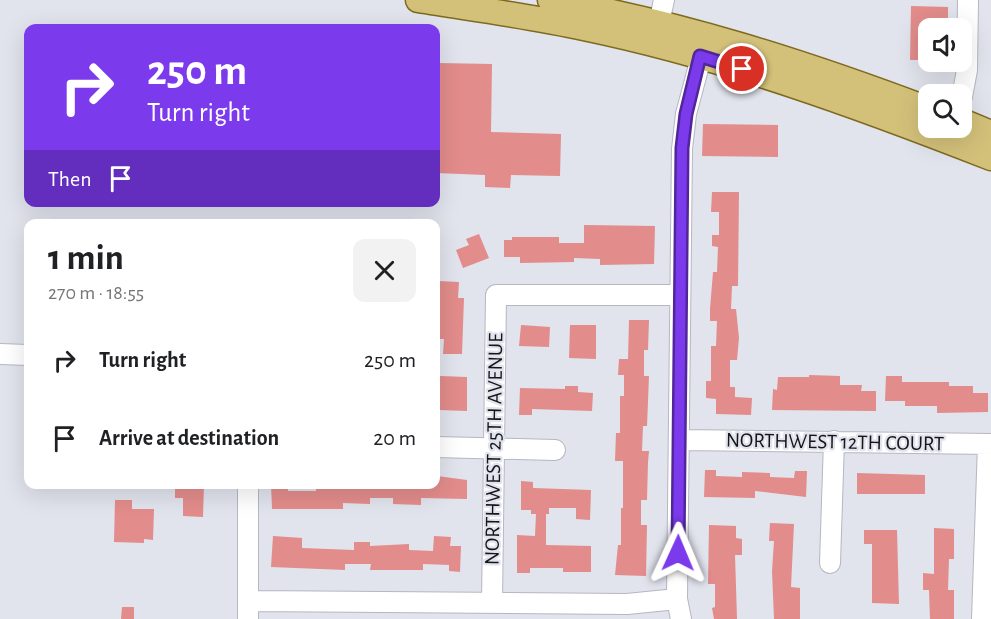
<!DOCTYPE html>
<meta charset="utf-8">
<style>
:root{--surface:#fff;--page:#f2f2f2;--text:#202124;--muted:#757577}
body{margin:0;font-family:"Alegreya Sans",sans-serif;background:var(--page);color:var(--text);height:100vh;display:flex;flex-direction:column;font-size:22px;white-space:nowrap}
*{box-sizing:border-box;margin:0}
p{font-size:20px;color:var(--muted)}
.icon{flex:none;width:33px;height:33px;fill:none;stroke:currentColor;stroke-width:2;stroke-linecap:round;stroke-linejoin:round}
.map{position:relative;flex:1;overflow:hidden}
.side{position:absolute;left:24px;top:219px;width:416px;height:270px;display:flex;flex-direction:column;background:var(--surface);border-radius:12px;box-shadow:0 6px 24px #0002}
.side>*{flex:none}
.banner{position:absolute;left:24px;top:24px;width:416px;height:183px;border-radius:12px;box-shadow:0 6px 24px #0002;background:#7c3aed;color:#fff;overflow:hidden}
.controls{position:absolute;left:918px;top:18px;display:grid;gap:12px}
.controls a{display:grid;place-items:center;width:54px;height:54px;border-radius:12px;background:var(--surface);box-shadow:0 6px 24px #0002;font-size:30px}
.pin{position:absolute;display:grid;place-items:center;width:51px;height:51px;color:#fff;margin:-26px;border:3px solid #fff;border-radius:50%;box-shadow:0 2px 6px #0007}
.me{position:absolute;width:66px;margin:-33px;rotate:1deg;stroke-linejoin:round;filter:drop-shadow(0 0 4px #0008)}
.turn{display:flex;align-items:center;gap:21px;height:126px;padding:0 24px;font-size:27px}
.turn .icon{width:78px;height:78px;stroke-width:2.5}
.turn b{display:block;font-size:42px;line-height:51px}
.then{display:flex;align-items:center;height:57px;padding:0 24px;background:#0003;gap:12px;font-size:22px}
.round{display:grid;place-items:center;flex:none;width:63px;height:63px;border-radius:12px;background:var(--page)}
.headline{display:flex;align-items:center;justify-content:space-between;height:102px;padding:0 24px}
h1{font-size:36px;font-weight:700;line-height:45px}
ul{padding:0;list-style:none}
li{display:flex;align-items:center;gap:18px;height:78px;padding:0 24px}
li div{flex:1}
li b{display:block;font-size:22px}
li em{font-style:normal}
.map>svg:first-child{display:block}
.building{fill:#e28c8b}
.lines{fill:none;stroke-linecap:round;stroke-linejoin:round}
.minor-casing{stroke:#b5b7c1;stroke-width:22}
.major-casing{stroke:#7e6a1f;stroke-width:27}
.minor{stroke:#fff;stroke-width:20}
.major{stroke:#d3c17a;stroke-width:24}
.route-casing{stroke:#51269a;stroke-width:15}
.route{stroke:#7c3aed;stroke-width:10}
.labels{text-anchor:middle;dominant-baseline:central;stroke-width:4.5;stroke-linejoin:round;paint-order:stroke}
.street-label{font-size:21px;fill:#151619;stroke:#e1e3ed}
</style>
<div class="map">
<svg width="991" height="619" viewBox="0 0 991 619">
<rect width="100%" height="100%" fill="#e1e3ed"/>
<path class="building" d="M911,6l37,1v21h-20v32h-18z
M438,63l54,1 -1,68 70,2 -1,42 -49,-1 -1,13 -25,-1v-12l-49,-2 -1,-85h2z
M703,124l75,1v32l-76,-1z
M712,192h27l-1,94h-6l-1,23h5l3,29 -2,22h-7v27h5v10l17,1 -1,17 -35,-1v-15l-10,-1v-17h5v-35h5l1,-25h-7v-12l3,-37h4l1,-25 -6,-1v-11h7v-23h-8z
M584,225l71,1 -1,38 -54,1v-6l-26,-1v4l-54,1v-6h-16v-17h8v-3h47v6h25z
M479,234l10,24 -26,10 -7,-18 13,-5 -3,-6z
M439,281l20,1 -1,16h6l-2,56h-19l1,-15h-7z
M629,320h20l-1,30h-4v26h5l-2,50h-4l-1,25h7l-1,11 -1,38h-6v25h6l-1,51 -31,-1 3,-30h3v-37h2v-47h-8l1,-28h4v-37h4v-21h-6l1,-16h9z
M521,325l29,2 -1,20 -30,-1z
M570,325h26v34l-27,-1z
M809,375l31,1v9h22l-1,6h15v20l-104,-1 1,-21 4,1 1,-13h31z
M440,376l27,1v34l-28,-1z
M886,376h16v6h47v4h24v7h15v19l-51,1v-7h-32v-5h-20z
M565,386h13v6l15,1 -1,18 -60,-2v6h-13l1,-27 45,1z
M705,470h11v6l26,1v-5l28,1v4l24,1 1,-7h12l-1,26 -51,-6v7l-51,-1z
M857,473l68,2v19h-68z
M437,476l30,4v19l-46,-1v7l-28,-1v-6h-23v6l-27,-1v6h-71l-1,-25h17v7h28v-7h121z
M521,481l12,1v6l58,2 -1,30 -14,-1v-11h-27v6h-3v31l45,1v26h-28v-4h-33v5h-13v-38l18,1 1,-22h-5v-4h-10z
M175,484h29l-1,33 -20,-1v-18h-8z
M115,500h17v9h22l-1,31 -9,-1v4l-30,-1z
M770,523l24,1 -3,63 9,1v31h-26l-2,-48 2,-30h-5z
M709,525l27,1v12l6,1v16h-7l2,64h-23l-2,-11 3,-1v-23h-7z
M934,528l20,1v30h-5l-1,31h6v29h-24l-1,-29h-6v-17l11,1z
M864,530h33l2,74 -27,-1v-59h-8z
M273,536l29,2v10l52,2v-8h16v4l39,-2v6l24,1 1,-15 17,1 -1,9h11l-1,26 -11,-1v-6l-26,-1v6h-53l1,-6h-26v6l-74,-3z
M122,607h12v12h-13z"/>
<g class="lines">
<defs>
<path id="minor" d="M659,23l5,-23
M962,97l5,-27 1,-70
M0,354l28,1
M680,440l311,4
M435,447l120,3
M830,563l4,-122
M248,601l379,3 50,-5
M492,603l4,-308h183
M248,619v-135
M681,619l-4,-20 5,-450 4,-35 19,-71
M982,619l6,-175"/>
<path id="major" d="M418,0c56,9 112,16 166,28 140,29 274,78 407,130
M550,0c129,22 256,63 378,109
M962,121l29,12"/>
</defs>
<use href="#minor" class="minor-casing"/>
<use href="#major" class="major-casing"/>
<use href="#minor" class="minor"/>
<use href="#major" class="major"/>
</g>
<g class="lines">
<defs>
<path id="route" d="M678,553l4,-405 4,-34 14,-58 42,13"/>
</defs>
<use href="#route" class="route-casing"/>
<use href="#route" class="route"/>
</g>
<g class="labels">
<g class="street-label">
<text transform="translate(835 442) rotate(1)">NORTHWEST 12TH COURT</text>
<text transform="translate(494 449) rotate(-89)">NORTHWEST 25TH AVENUE</text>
</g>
</g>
</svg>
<div class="controls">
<a><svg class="icon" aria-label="sound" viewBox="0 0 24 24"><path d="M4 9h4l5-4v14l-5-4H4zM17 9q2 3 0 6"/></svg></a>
<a><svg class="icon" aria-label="search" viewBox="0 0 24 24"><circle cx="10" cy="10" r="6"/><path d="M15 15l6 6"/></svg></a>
</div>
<div class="pin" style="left:742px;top:69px;background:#d93025"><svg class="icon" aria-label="arrive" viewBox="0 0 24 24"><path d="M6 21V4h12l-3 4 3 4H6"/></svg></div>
<svg class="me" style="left:678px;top:553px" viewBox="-20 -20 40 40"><path d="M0-17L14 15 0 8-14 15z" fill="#7c3aed" stroke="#fff" stroke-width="4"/></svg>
<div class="banner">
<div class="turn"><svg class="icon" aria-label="right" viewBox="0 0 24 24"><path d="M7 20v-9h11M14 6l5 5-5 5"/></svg><div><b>250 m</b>Turn right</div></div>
<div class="then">Then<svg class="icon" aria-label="arrive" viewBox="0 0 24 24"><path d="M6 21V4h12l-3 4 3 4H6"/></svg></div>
</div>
<section class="side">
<div class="headline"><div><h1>1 min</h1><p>270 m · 18:55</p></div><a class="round"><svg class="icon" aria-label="close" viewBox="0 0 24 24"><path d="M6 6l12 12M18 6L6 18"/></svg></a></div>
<ul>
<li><svg class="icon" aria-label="right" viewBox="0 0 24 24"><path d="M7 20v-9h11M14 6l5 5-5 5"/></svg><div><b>Turn right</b></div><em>250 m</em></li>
<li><svg class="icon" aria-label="arrive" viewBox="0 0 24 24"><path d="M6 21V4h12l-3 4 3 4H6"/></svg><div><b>Arrive at destination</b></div><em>20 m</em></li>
</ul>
</section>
</div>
